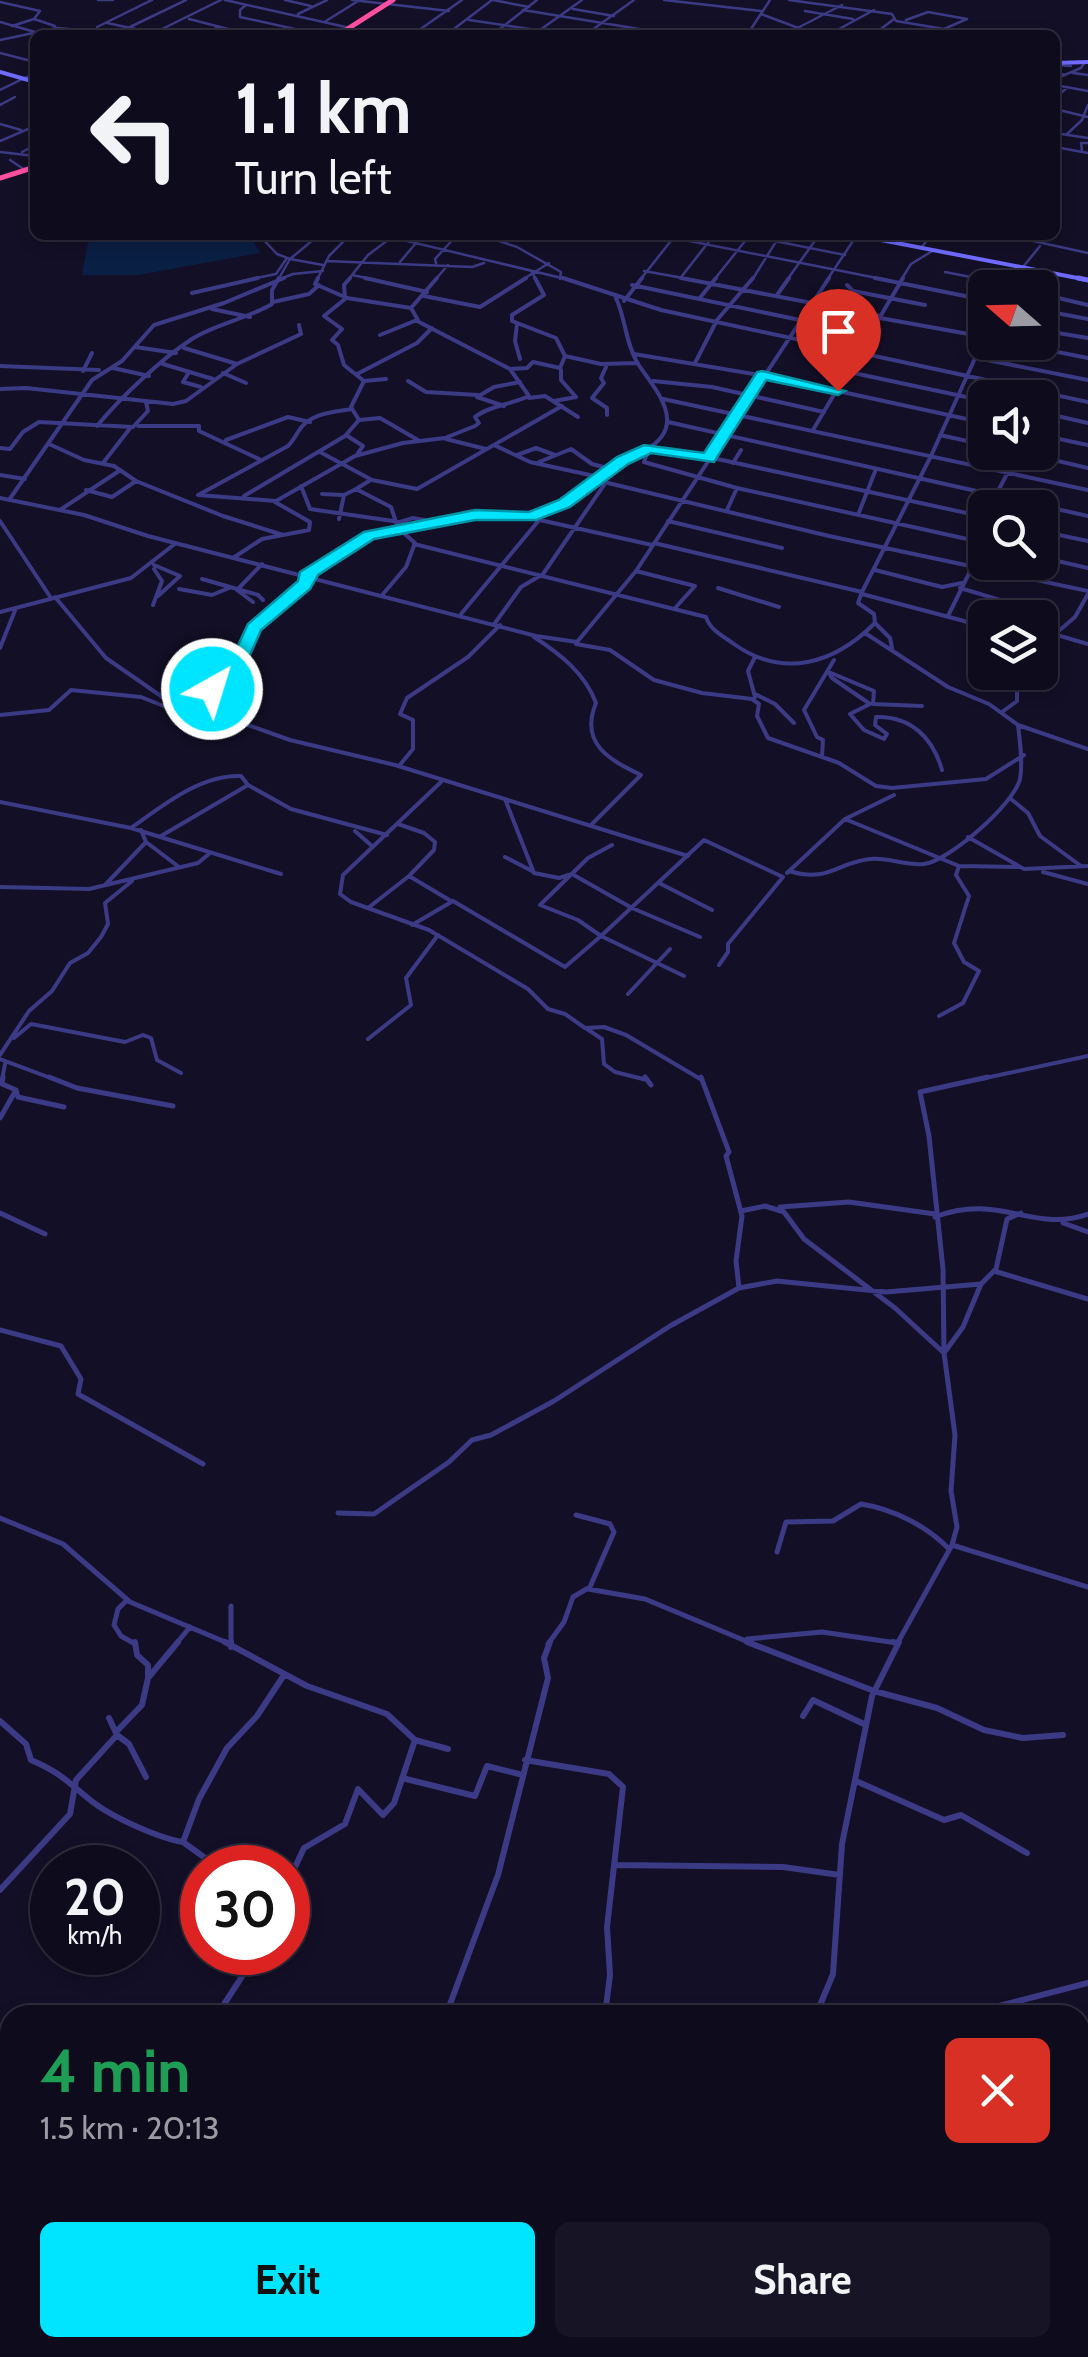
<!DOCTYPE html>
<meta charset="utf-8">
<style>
:root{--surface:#0e0b1c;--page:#171425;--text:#f1f3f6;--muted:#9b9ba3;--line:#2e2b3b;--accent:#00e5ff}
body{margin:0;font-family:Cabin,sans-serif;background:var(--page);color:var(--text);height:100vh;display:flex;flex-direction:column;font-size:38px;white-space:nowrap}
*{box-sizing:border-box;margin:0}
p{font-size:32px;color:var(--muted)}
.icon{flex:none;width:55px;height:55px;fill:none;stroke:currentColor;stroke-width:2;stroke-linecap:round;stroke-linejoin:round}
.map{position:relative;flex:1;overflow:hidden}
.panel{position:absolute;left:0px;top:2005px;width:1090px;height:352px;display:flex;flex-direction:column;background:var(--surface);border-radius:30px 30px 0 0;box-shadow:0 5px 15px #0003,0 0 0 2px var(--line)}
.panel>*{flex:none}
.hud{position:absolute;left:30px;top:30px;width:1030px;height:210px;border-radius:15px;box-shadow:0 5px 15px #0003,0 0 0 2px var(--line);background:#0e0b1c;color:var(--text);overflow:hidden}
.needle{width:65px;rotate:290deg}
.buttons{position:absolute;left:968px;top:270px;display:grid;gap:20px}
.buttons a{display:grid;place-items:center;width:90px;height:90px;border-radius:15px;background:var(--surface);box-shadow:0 5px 15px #0003,0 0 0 2px var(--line);font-size:50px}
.speed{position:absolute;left:30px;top:1845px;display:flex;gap:20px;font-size:50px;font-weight:700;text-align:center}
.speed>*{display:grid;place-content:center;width:130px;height:130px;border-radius:50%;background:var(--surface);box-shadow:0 5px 15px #0003,0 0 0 2px var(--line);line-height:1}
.speed small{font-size:25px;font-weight:400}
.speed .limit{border:15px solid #d22;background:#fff;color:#111}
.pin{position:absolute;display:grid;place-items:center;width:85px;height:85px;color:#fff;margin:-102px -42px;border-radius:50% 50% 50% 0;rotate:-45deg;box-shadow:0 0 10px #0007}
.pin .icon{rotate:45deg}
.me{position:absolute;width:110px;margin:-55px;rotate:39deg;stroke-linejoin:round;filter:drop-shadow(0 0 8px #0008)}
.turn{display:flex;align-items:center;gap:35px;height:210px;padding:0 40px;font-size:45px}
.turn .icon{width:130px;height:130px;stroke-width:2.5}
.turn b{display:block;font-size:70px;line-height:85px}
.round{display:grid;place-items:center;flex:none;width:105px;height:105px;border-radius:15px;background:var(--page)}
.head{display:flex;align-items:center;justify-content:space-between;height:170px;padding:0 40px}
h1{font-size:60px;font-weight:700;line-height:75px;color:#1e9e55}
.primary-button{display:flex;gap:20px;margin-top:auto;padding:20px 40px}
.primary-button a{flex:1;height:115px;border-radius:15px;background:var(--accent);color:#111;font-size:40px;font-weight:700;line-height:115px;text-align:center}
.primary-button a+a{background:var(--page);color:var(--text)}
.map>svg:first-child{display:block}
.water{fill:#0a1f44}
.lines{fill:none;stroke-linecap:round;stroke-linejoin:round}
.street-far3{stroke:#3d3a85;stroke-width:2.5}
.street-far2{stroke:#3d3a85;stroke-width:4}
.street-far1{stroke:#3d3a85;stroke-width:5}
.street{stroke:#3d3a85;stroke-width:6}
.secondary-far1{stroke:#6f6bff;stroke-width:4}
.secondary{stroke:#6f6bff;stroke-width:5}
.highway{stroke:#ff4fa3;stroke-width:5}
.route{fill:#00e5ff;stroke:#0095a6;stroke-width:2.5}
</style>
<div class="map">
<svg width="1088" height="2357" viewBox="0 0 1088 2357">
<rect width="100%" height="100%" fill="#130f26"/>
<path class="water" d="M98,235h152l10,18 -122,22h-56l6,-32z"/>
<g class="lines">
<path class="street-far3" d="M98,0h15
M225,0l125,28
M285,0l26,6
M352,0l97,11
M493,0l36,7
M664,0l97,11
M789,0l103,14 4,7 48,8
M0,2l40,9 -6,8 -22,7
M246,5l-6,5v7l82,18
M573,9l41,7
M523,10l153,25
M805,11l48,8
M298,14l29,-14
M761,14l56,21
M34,19l21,7
M189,19l43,11 -2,5
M469,20l101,15
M906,20l22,-8 39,7 -37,16
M326,21l32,-20
M0,22l35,10
M107,23l47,10 67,-33
M97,27l55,-27
M130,27l56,-27
M540,30l42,-30
M202,35l16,-8
M412,35l50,-35
M446,35l46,-35
M492,35l45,-35
M585,35l49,-35
M747,35l23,-35
M784,35l58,-30
M828,35l46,-25
M873,35l21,-16
M0,40l57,-12 57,5 17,-4
M0,53l35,9
M1055,65l16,1
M1055,72l10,3
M1073,73l15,2
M1055,79l26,-11 4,-6
M1055,85l33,6
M0,90l35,-17
M1055,98l13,-11
M0,105l15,-8
M1055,109l33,8
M0,124l21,6
M1055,133l33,5
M1066,135l16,-15 6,-15
M0,141l35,-15
M1055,147l33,6
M1082,151l-1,-8h7
M0,152l35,4
M22,152l13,-7
M10,160l15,10
M259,235l18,19 13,5 29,-24
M382,235l188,45
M481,235l36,12 44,25 -1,7
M659,235l228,45
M745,235l100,20
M1006,235l82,18
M921,248l10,-13
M326,261l146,6 12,-4
M400,262l16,-19
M436,263l-1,-4 22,-24
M1023,267l17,-21
M644,271l50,9
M532,272l4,8
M945,272l41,8
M352,275l24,5
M1021,275l11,5
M682,276l32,-41
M247,280l29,-6 11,-16
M278,280l12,-21 33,6
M278,280l15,-6 30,-3
M317,280l12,-24 21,-21
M348,280l20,-25 24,-18
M435,280l13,-15
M522,280l27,-17
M640,280l34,-43
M714,280l35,-44
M752,280l25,-40
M787,280l32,-45
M827,280l30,-45
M901,280l10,-16 23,-14
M1017,280l17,-11"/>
<path class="street-far2" d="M365,278l62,14
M535,278l9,17 -32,20v6l44,17 9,18 36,8 37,-1
M563,278l98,32 427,92
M681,278l199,38
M875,278l110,22
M974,278l39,8
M1027,278l8,4
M632,285l168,35
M847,285l6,6 72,14
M1013,285l17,3
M1014,285l5,-7
M192,293l66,-15
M777,295l12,-17
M424,296l56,11 46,-29
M345,298l-1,-13 6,-7
M699,299l17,-21
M1040,300l14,-3 34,8
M624,301l18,-23
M273,302l36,-8 10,-9
M411,308l26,-30
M212,309l38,8
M1040,310l48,9
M880,318l105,19
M517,324l-2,17 5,18
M1040,330l48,8
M380,335l37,-15
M1007,342l81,16
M135,347l41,6
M184,348l53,16
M634,354l144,24 207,45
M977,358l111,22
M695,363l22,-43 36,-42
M163,364l50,15
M0,366l99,4
M606,367l-5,11 3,5 -12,15 15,10v7
M113,368l36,8
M510,369l17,-1 6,-6 27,6 5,-12
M83,371l9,-18
M189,372l-6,10 18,5
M849,372l136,29
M223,373l23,10
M357,374l60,-31 15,-15
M364,381l22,-2
M408,381l18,11 52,3
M653,381l59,6 112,25
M0,389l26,-1 147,16 13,-3 51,-37 64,-30 -2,-9
M529,398l16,-2 33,21
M663,399l425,91
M554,401l22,-4 -15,-17v-10
M504,406l-27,-9 17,-10 26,-5
M1040,412l48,11
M359,420l21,-2 38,22
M668,422l420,94
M97,426c23,-28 64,-67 95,-87 23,-15 55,-20 80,-35v-14l7,-12
M138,426h61v5l62,29
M813,430l90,-152
M346,435l17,11 -5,7
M940,435l45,10
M1040,435l48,10
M446,439l40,10
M226,440l62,-23 22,5
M49,444l35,16 30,6 22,15 87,35 60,19
M494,445l36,17 69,15
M0,448l10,1 13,-17 16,-10 94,5 15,-16 -2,-9
M320,452l52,28 45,9 145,-83
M1020,452l68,16
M517,455l19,-7 19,7
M539,462l32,-13 21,15 19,5
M103,463l28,-36
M733,463l8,-13
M0,475l25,4
M601,476l7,7 221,53 259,55
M369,481l-13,8 35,18 7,21 17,15 -9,24 -23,27
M301,486l9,23 90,13 13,-4 27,5 35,-8 47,1 130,29
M86,490l26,7 24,-16
M200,494l88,-48c4,-4 7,-9 10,-14 11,-19 34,-20 54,-23
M322,494l21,1
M198,495l78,6 79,-45 48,-13 42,-5 30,-12 4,-3 -4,-6c11,-10 37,-13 54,-21l-19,-27 -91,-47 -8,-14 -64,-10 -32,-14 3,-6
M996,495l12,-23
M244,496l101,-60 14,-16 -8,-13 13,-26 -20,-16 -6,-20 -6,-5 10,-11 -18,-13 21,-17
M0,498l84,17 64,21 388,100 41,6 59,-71 193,-293
M9,500l83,-120 30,-19 32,-36 70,-22 60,-25
M60,510l59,-39
M727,510l10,-22
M533,515c36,-13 55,-32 86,-53 9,-6 19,-8 28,-13 42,-24 8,-60 -9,-85 -13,-22 -12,-44 -22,-66
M858,515l18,-46
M985,517l-309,-67 -27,-2 -5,14 93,26 248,55
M339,519l5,-24 12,-6
M0,521l51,77
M668,521l114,27
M400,529l34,-4
M1040,531l48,10
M654,543l208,49 69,-136 54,-120
M414,544l292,73c4,13 17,19 28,27 49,35 100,20 141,-21l-1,-9 -16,-11 4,-11
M1040,557l48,11
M233,558l29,-19 47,-9 1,-8 -35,-20
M154,565l26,11 -22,20
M875,570l67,17 20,-4
M636,571l59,15 -19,21
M308,574l61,-39 29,-7
M202,579l56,16 5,5
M718,588l61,19
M960,588l84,25
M179,589l33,6 17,-7
M862,594l102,27 21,10
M55,597l51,61 65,45
M253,602l-16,-12 25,-26
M153,605l9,-24 -8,-12
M0,612l131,-34 45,-35
M461,614l79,-95
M948,616l36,-73
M495,623l26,-36 22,-13 63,-92
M875,623l15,15 2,10
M865,633l83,54 41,17 29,21 70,24
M1057,635l31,9
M534,637c26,17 51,36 62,66 -17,41 14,57 45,72l-50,50
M576,644l34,6 44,30 48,13 50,6 7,5 -2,12 11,22 71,25 37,23 16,2 94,-9 38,-24
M1040,647l35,-30 13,-23
M0,648l16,-40
M755,657l-7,14 7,26
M828,671l4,7 38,26 -20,10 14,16 20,9 3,-5 -12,-9 1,-8c35,-1 57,21 66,53
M831,673l43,18 -1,13 49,2
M755,694l20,10 19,19
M168,705l29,-6 34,-22 23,-49 56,-51
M1002,712l15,-11v-29
M0,715l49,-5 22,-20 70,7 25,10 62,11 62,22 105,25 293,91
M822,757l1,-17 -6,-3 -13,-27 30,-50
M399,766l14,-17v-29l-13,-6 7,-16 61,-41 32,-32
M441,782l-98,93 -3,19 11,8 78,28 99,59 20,20 17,5 20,14 19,-1 22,8 76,45
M505,799l29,74 25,5 13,-4 60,34 68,29
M1011,799l17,14 12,23 41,30
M0,802l131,26 150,46
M845,819l49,-24
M398,824l26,9 11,9 -1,8 -25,26 42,25
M131,828c31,-22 70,-54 110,-52l7,9
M141,830l5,12 33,25
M355,831l18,16
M161,836l87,-51 43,24 96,26
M968,837l56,32 64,-3
M505,857l27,14
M789,871c40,12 46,-8 81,-12 18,-2 36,7 54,5 25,-3 90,-60 96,-85 3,-17 0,-37 -2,-54
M1043,872l45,12
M787,873l58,-54 114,47 59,1
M106,884l40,-42
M661,884l51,26
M0,887l89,2 109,-26 12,-10
M368,908l41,-32
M412,925l41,-24 112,66 36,-31 -23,-16 -38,-15 48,-47 24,-13
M684,976l-83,-40 103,-96 79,37 -55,67v8l-9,13
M628,994l42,-45
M939,1016l24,-13 16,-32 -15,-9 -10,-19 15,-47 -13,-21 3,-9
M587,1029l15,10 2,25 11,8 32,8
M14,1038l17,-14 94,18 18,-7 8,3 6,22 24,13
M368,1039l43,-34 -5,-27 32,-43
M0,1055l29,-44 23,-20 18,-28 18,-10 13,-16 7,-13 -3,-21 27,-22
M0,1059l56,21
M2,1080l3,-16
M976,1080l112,-24"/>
<path class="street-far1" d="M49,1077l28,11 96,18
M645,1077l6,8
M701,1077l28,75 -3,4 16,60 -6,45 3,27
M0,1083l16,7 2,7 46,10
M2,1083l1,-6
M0,1118l16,-28
M780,1207l69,-5 86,12
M741,1211l24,-5 19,6 20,27 91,69 49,45 19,-26 18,-43 15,-15 11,-50 14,-6
M0,1213l45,21
M935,1217c65,-25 98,17 153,-3
M1063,1223l25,9
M994,1271l94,28
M0,1330l61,16 20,33 -3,15 125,70
M338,1513l36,1 75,-52 23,-22 19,-5 63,-34 116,-75 69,-38 38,-7 109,11 95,-8
M0,1518l63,26 67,58 100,42
M952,1545l136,42
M777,1552l9,-30 47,-1 28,-17c32,5 66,22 88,45
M588,1589l57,10 108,45
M127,1600l-9,9 -4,16 7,11 14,8
M231,1606v38
M747,1639l75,-7 75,11
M176,1644l14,-17
M548,1644l16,-22 9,-25 17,-10 24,-55 -4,-8 -34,-9
M897,1644l55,-99 5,-18 -6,-36 4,-56 -11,-82 -1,-84 -14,-133 -9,-44 68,-15"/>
<path class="street" d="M135,1642l2,13 11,10v10
M225,1642l82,44 80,28 28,26 33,9
M231,1642v5
M747,1642l127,49 63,17 47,22 39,8 40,-3
M893,1642l4,1
M803,1716l10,-16 53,25
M0,1721l26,23 5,16c28,12 36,21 58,39 20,17 69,39 94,43
M117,1731l25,-26 6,-27 30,-36
M117,1735l12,9 17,33
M525,1760l84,14 14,13 -16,140 3,48 -5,40
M402,1778l73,18 12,-30 32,8
M856,1781l88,39 17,-5 66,38
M615,1865l168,2 57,8
M219,1868l-36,-26 16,-43 28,-51 30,-32 27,-41
M288,1882l16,-34 41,-24 13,-35 25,26 11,-12 21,-63
M0,1890l70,-76 6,-34 41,-45 -8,-17
M217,2015l41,-63
M446,2015l52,-140 50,-197 -4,-20 6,-16
M816,2015l17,-41 9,-130 30,-148 27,-54
M964,2015l124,-32
M0,2111l10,3
M0,2195l10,-2
M1080,2258l8,-15
M280,2348l2,9
M462,2348l1,9
M819,2348l1,9
M1078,2348l1,9"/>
<path class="secondary-far1" d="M1055,63l33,-1
M0,72l35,10
M855,235l233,45"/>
<path class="secondary" d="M1078,278l10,2"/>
<path class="highway" d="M338,35l55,-35
M0,178l35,-11"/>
</g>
<path class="route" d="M762,371l83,20 -7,4 -72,-15 -52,82 -63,-9 -23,11 -58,43 -34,13h-61l-101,19 -56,36 -8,14 -49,41 -22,50 -20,13h-13l-2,-4 21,-16 23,-49 50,-43 2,-9 64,-40 111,-22 54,2 30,-12 58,-43 27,-12 60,8 53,-81z"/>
</svg>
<div class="buttons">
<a><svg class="needle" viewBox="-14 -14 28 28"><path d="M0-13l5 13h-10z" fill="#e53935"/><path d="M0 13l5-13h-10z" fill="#9b9ba3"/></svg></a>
<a><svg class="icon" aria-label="sound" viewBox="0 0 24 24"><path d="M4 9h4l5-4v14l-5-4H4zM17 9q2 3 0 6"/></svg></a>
<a><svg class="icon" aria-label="search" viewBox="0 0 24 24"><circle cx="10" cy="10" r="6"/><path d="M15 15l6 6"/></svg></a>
<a><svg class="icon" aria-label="layers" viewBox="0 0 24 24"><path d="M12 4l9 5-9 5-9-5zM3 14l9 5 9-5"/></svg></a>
</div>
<div class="speed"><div>20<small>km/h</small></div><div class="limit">30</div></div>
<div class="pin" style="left:838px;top:391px;background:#d93025"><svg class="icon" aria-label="arrive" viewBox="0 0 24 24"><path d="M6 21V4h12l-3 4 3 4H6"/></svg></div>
<svg class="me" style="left:212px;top:689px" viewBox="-20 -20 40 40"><circle r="17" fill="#00e5ff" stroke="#fff" stroke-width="3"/><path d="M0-11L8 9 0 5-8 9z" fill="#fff"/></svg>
<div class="hud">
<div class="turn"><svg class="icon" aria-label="left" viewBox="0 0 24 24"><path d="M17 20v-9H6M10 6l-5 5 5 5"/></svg><div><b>1.1 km</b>Turn left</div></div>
</div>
<section class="panel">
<div class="head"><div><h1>4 min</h1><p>1.5 km · 20:13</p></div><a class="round" style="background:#d93025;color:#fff"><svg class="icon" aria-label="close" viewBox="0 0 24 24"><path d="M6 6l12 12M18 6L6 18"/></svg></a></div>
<div class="primary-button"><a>Exit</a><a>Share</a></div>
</section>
</div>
